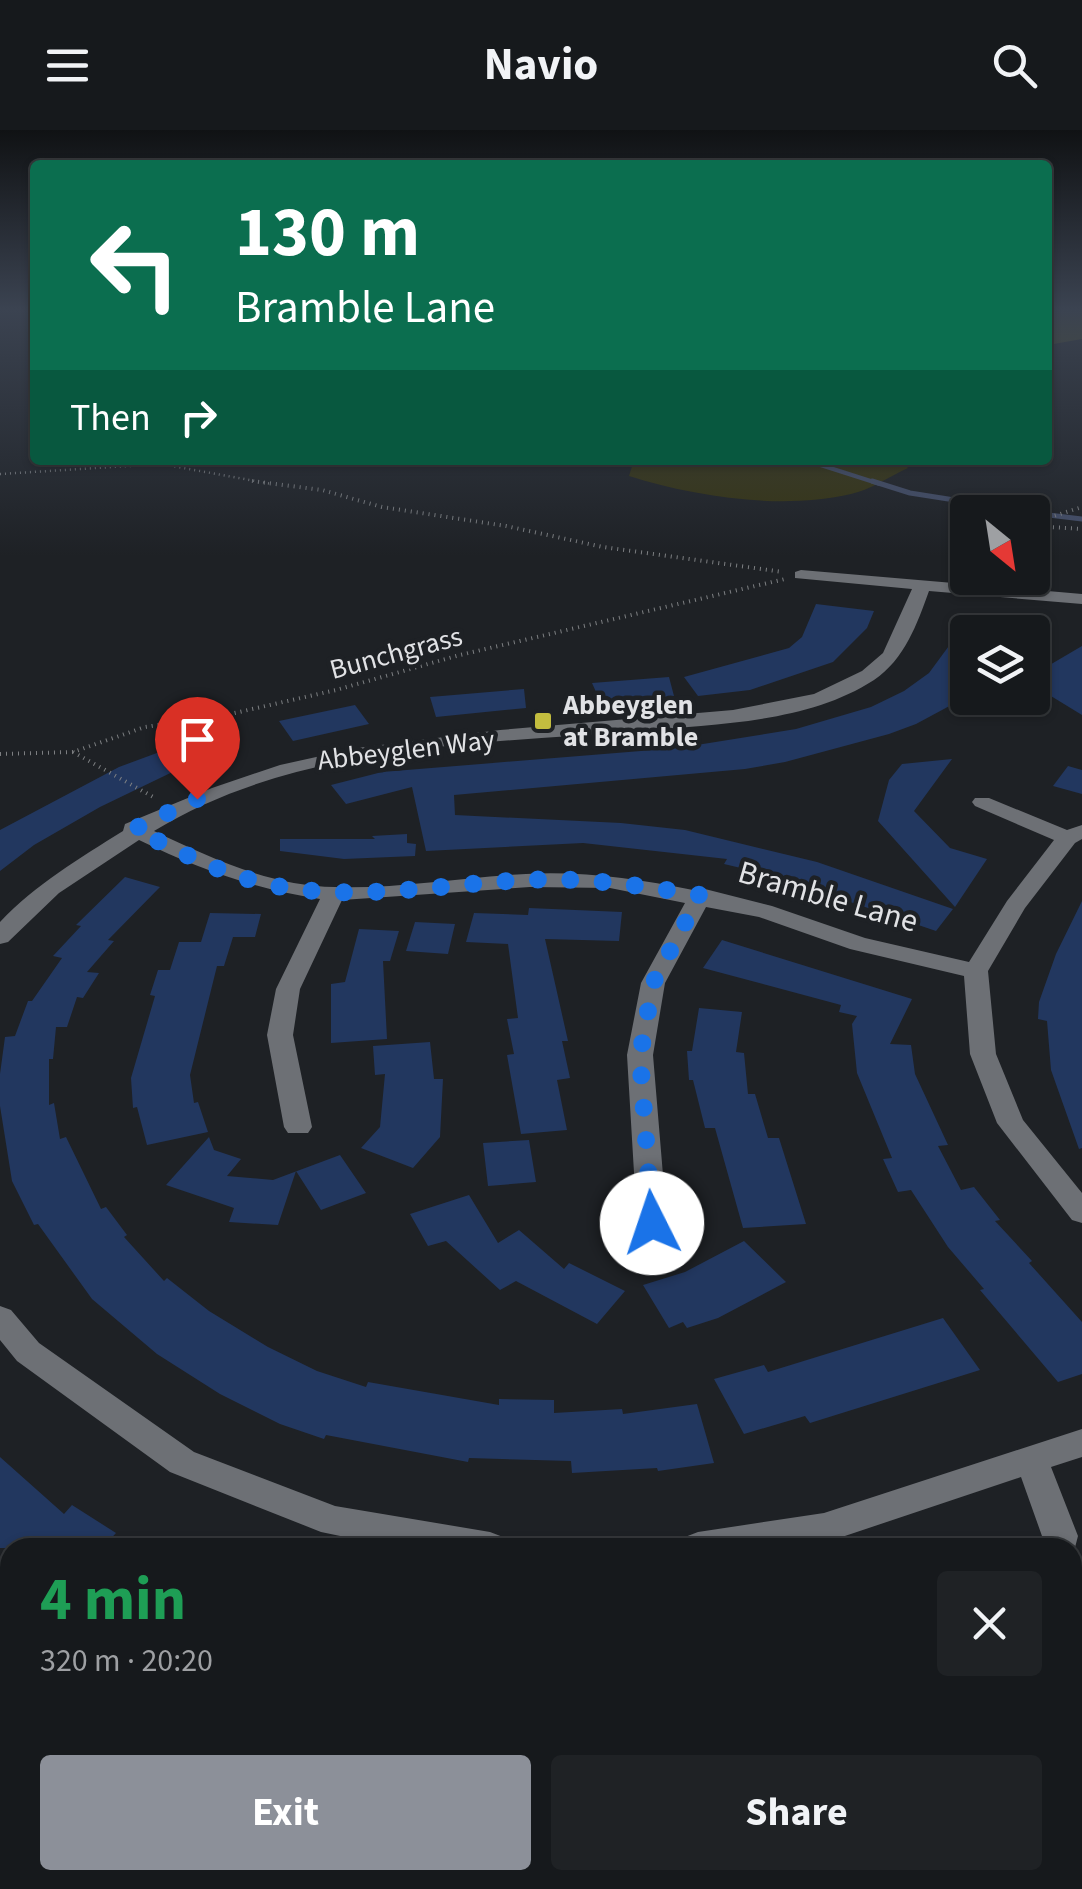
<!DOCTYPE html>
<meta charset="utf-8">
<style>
:root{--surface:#16191c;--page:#1f2225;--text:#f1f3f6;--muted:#9ea0a3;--line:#35383b;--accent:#8c9099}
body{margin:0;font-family:"Source Sans 3",sans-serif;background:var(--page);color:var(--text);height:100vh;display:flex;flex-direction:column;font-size:38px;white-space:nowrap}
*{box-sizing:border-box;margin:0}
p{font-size:32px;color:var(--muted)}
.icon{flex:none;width:55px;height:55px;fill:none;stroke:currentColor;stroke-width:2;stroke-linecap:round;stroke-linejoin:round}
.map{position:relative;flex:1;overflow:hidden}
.side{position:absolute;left:0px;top:1408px;width:1082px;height:352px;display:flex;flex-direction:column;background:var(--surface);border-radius:30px 30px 0 0;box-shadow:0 2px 8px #0004,0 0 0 2px var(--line)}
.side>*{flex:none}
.banner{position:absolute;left:30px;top:30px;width:1022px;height:305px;border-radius:10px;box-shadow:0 2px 8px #0004,0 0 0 2px var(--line);background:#0b6e4f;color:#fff;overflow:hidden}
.needle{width:65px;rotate:150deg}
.controls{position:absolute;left:950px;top:365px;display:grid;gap:20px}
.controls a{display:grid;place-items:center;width:100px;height:100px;border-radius:10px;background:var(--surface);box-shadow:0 2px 8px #0004,0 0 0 2px var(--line);font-size:50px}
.pin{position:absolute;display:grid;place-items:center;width:85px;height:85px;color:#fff;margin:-102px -42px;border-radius:50% 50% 50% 0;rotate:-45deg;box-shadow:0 0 10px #0007}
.pin .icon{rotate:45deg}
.me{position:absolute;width:110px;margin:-55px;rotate:356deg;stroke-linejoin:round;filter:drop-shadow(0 0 8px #0008)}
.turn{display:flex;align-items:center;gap:35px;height:210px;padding:0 40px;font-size:45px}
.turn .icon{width:130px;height:130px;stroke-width:2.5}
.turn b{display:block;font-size:70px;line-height:85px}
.then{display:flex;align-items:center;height:95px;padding:0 40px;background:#0003;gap:20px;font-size:38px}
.round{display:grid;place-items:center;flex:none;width:105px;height:105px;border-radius:10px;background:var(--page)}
.overview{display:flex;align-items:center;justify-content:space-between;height:170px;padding:0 40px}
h1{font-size:60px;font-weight:700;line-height:75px;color:#1e9e55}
.action{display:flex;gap:20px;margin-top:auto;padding:20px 40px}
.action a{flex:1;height:115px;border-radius:10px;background:var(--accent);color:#fff;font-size:40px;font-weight:700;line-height:115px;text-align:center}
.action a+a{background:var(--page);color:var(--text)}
header{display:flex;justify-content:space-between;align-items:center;height:130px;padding:0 40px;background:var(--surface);font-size:45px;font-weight:700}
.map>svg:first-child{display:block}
.green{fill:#363411}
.forest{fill:#56541d}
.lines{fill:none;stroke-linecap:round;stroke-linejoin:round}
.stream-far1{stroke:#444e68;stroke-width:4}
.stream{stroke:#444e68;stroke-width:5}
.building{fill:#22375f}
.path-far2{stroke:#7e8083;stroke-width:2.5;stroke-dasharray:1 4;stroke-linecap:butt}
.path-far1{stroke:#7e8083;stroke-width:4;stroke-dasharray:1 5;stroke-linecap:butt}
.path{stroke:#7e8083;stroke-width:8;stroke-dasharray:4 11;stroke-linecap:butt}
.minor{fill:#6d7075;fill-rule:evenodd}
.route{stroke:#1a73e8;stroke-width:18;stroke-dasharray:0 32.4}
.poi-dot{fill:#c3bd3f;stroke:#1e2125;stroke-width:4}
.labels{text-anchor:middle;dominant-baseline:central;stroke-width:9;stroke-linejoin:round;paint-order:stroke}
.far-street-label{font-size:28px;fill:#e1e2e5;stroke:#1e2125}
.far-poi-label{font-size:28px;font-weight:bold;fill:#e1e2e5;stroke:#1e2125;text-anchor:start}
.street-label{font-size:32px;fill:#e1e2e5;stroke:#1e2125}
</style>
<header><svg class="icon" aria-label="menu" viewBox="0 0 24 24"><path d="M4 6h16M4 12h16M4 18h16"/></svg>Navio<svg class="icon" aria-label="search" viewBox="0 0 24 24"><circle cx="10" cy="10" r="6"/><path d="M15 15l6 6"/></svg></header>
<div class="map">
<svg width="1082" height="1759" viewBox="0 0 1082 1759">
<rect width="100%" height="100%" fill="#1e2125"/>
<path class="green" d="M634,330h268l6,8c-18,8 -38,22 -57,26 -70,16 -155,3 -222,-18z"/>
<path class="forest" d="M1048,179h34v30l-34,6z"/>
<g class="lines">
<path class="stream-far1" d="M805,330l75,24"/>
<path class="stream" d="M872,351l38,12 121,19
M1032,383l50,6"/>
</g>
<path class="building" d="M816,474l58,7 -7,17 -34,34 -83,28 -52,6 -14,-19 105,-29 13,-11z
M968,490v76l-52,28 -27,10 -104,28 -40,7 -291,26 1,20 166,8 64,7 132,32 136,47 -17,22 -130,-44 2,-3 -84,-20 3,-5 -144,-16 -157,8 -14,-64 -66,17 -15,-19 51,-13 296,-24 118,-19 75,-22 33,-16 25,-18z
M1082,516v69l-36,-22 -10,-20z
M669,547l5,19 -73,7 -9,-20z
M524,559l2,19 -90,9 -6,-20z
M355,575l14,19 -76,17 -14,-20z
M192,610l26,16 -31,9 -87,42 -66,38 -34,26v-41l119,-63z
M952,629l-38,52 36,37 37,11 -32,48 -77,-86 11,-41 13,-16z
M1068,636l14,4v24l-29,-8z
M407,704v9l9,1 -1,12 -71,3 -64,-8v-12h95l-3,-3z
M125,747l35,10 -52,53 6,1 -27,31 12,1 -16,25 -6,-1 -10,30h-11l-3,32h-4v46l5,-2 6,36 6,-2 35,72 5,-2 21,28 -3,2 40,44 3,-3 42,33 59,36 49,24 49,16 2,-5 131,23v-6l55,1v13l68,-4 1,5 74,-10 17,59 -56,8 -1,-3 -85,5 -1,-12 -102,-3 -1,4 -142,-27 -2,4 -44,-15 -60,-30 -63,-40 -65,-55 -54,-75 -4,1 -22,-44 -12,-75v-32l5,-37 10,-1 13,-35h4l30,-43 -9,-2 28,-30 -5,-1z
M1082,771v247l-3,1 -28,-79 -4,-49 -9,-2 1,-17 17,-48z
M529,778l93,4 -3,29 -74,-2 23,102h-6l8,37 -13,2 10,50 -46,4 -14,-79 7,-1 -7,-35 11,-1 -10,-74 -42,-2 8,-29 54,2z
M210,783l51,1 -6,23h-22l-9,29h-7l-27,109 4,28 4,-1 10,30 -61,13 -10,-38 -4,1 -2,-30 24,-82 -5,-1 8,-25h12l9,-28h22z
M415,792l40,2 -7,30 -42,-3z
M359,799l40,2 -9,30h-7l4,78 -56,4v-59l14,-2z
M722,810l190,59 -22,45 21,1 4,29 33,71 -10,1 23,44 13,-3 26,33 -5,1 37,40 -3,2 53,59v52l-24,8 -78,-92 4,-1 -36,-42 -37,-57 -13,2 -15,-33 9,-1 -35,-85 -5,-49 5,-8 -18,-4 2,-7 -138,-37z
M699,878l43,4 -6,40 8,1 4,41h7l13,44h11l27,86 -63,4 -28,-100h-10l-12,-48h-4l-2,-29h5z
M430,912l4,37h9l-3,58 -27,31 -52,-20 19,-21 5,-53 -10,1 -2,-29z
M209,1007l5,13 27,9 -14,17 46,4 67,-25 26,38 -45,17 -25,-39 -18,54 -49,-3 5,-14 -68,-23z
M529,1010l7,42 -48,4 -5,-43z
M469,1065l29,48 21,-13 45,39 5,-6 56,28 -28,33 -81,-43 -16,9 -54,-49 -18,5 -18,-32z
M744,1111l42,41 -68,36 -31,10 -4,-6 -14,6 -26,-43 42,-13z
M943,1188l37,52 -170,53 -5,-7 -61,18 -30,-55 50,-14 4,7z
M0,1327l64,57 8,-9 44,28 -14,15h-102z"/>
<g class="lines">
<path class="path-far2" d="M0,344l161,-10 111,20"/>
<path class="path-far1" d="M252,351l70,9 60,17 124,19 97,21 180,25
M1032,393l50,-16
M1035,396l47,3
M953,440l-2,-8 9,-19 8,-2
M73,622l82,46
M0,624l73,-2 72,-25 81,-12 110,-25 124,-35 325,-76"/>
<path class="path" d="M0,1706l10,1
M147,1750l38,9
M411,1759l7,-9"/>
<path class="minor" d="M801,440l281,24v10l-153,-13c-12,33 -24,68 -55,89 -66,43 -158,44 -234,51 -161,13 -344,13 -486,100 57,27 116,55 181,56 63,2 128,-10 191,-13 57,-3 111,5 167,16l8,-2 71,18 93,32 104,24 38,-61 47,-61 -79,-34 -3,-4 3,-4h14l78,32 15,-5v14l-7,4 -50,65 -37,63 8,83 27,66 59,73v30l-10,-3 -75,-97 -27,-69 -6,-78 -114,-27 -91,-32 -53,-10 -41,76 -12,72 14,168 -5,7 -10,4 -10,-4 -5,-7 -10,-168 14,-72 44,-80 -75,-15 -80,-1 -188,13 -42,89 -7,46 19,92 -4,6h-20l-4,-6 -17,-92 9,-46 44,-90c-66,-10 -121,-30 -181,-59l-80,53 -51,49 -8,2v-22c36,-38 80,-64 123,-91l2,-7 87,-36 68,-23 77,-17 143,-18 233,-20 81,-16 48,-23 21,-18 29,-64 -117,-11v-6z
M0,1176l11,4 28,33 155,109 141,54 155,26 13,5 5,11h-110l-77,-16 -151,-60 -153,-111 -17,-21z
M1082,1299v28l-31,10 27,69 -6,23v-11h-30v-12l-21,-59 -197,66 -26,5h-118l5,-11 13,-5 126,-19z
M1082,1558v38l-10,1v-37z
M772,1750h52l-4,9h-52z"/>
</g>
<linearGradient id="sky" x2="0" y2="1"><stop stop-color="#101214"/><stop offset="0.42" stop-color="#3b4351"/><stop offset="1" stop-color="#3b4351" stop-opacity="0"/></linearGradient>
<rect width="1082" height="426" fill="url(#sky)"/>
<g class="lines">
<path class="route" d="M197,669l-63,30c42,21 87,45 133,55 85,19 173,0 259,-4 60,-3 116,6 174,15l-47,88 -13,73 12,167"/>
</g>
<rect class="poi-dot" x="533" y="581" width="20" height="20" rx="5"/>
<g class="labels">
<g class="far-street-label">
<text transform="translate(396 523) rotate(-15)">Bunchgrass</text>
<text transform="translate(406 620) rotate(-7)">Abbeyglen Way</text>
</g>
<g class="far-poi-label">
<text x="563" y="575">Abbeyglen<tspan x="563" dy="32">at Bramble</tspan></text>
</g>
<g class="street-label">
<text transform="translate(828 767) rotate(16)">Bramble Lane</text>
</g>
</g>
</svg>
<div class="controls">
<a><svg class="needle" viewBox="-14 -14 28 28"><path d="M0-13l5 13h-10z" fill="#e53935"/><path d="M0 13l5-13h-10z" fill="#9ea0a3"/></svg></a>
<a><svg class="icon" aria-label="layers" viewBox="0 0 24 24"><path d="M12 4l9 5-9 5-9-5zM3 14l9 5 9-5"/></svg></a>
</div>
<div class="pin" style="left:197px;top:669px;background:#d93025"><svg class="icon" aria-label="arrive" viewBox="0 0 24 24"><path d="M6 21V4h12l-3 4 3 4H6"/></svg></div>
<svg class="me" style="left:652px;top:1093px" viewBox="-20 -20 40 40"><circle r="19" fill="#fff"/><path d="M0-13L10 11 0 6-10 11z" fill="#1a73e8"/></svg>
<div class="banner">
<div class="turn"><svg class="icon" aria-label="left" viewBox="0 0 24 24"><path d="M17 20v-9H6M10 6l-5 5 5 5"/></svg><div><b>130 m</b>Bramble Lane</div></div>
<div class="then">Then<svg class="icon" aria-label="right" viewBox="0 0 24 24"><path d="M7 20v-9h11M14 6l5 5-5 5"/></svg></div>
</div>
<section class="side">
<div class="overview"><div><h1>4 min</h1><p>320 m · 20:20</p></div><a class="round"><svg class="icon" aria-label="close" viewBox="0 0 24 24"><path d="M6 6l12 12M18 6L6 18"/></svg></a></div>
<div class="action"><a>Exit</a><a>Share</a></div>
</section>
</div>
